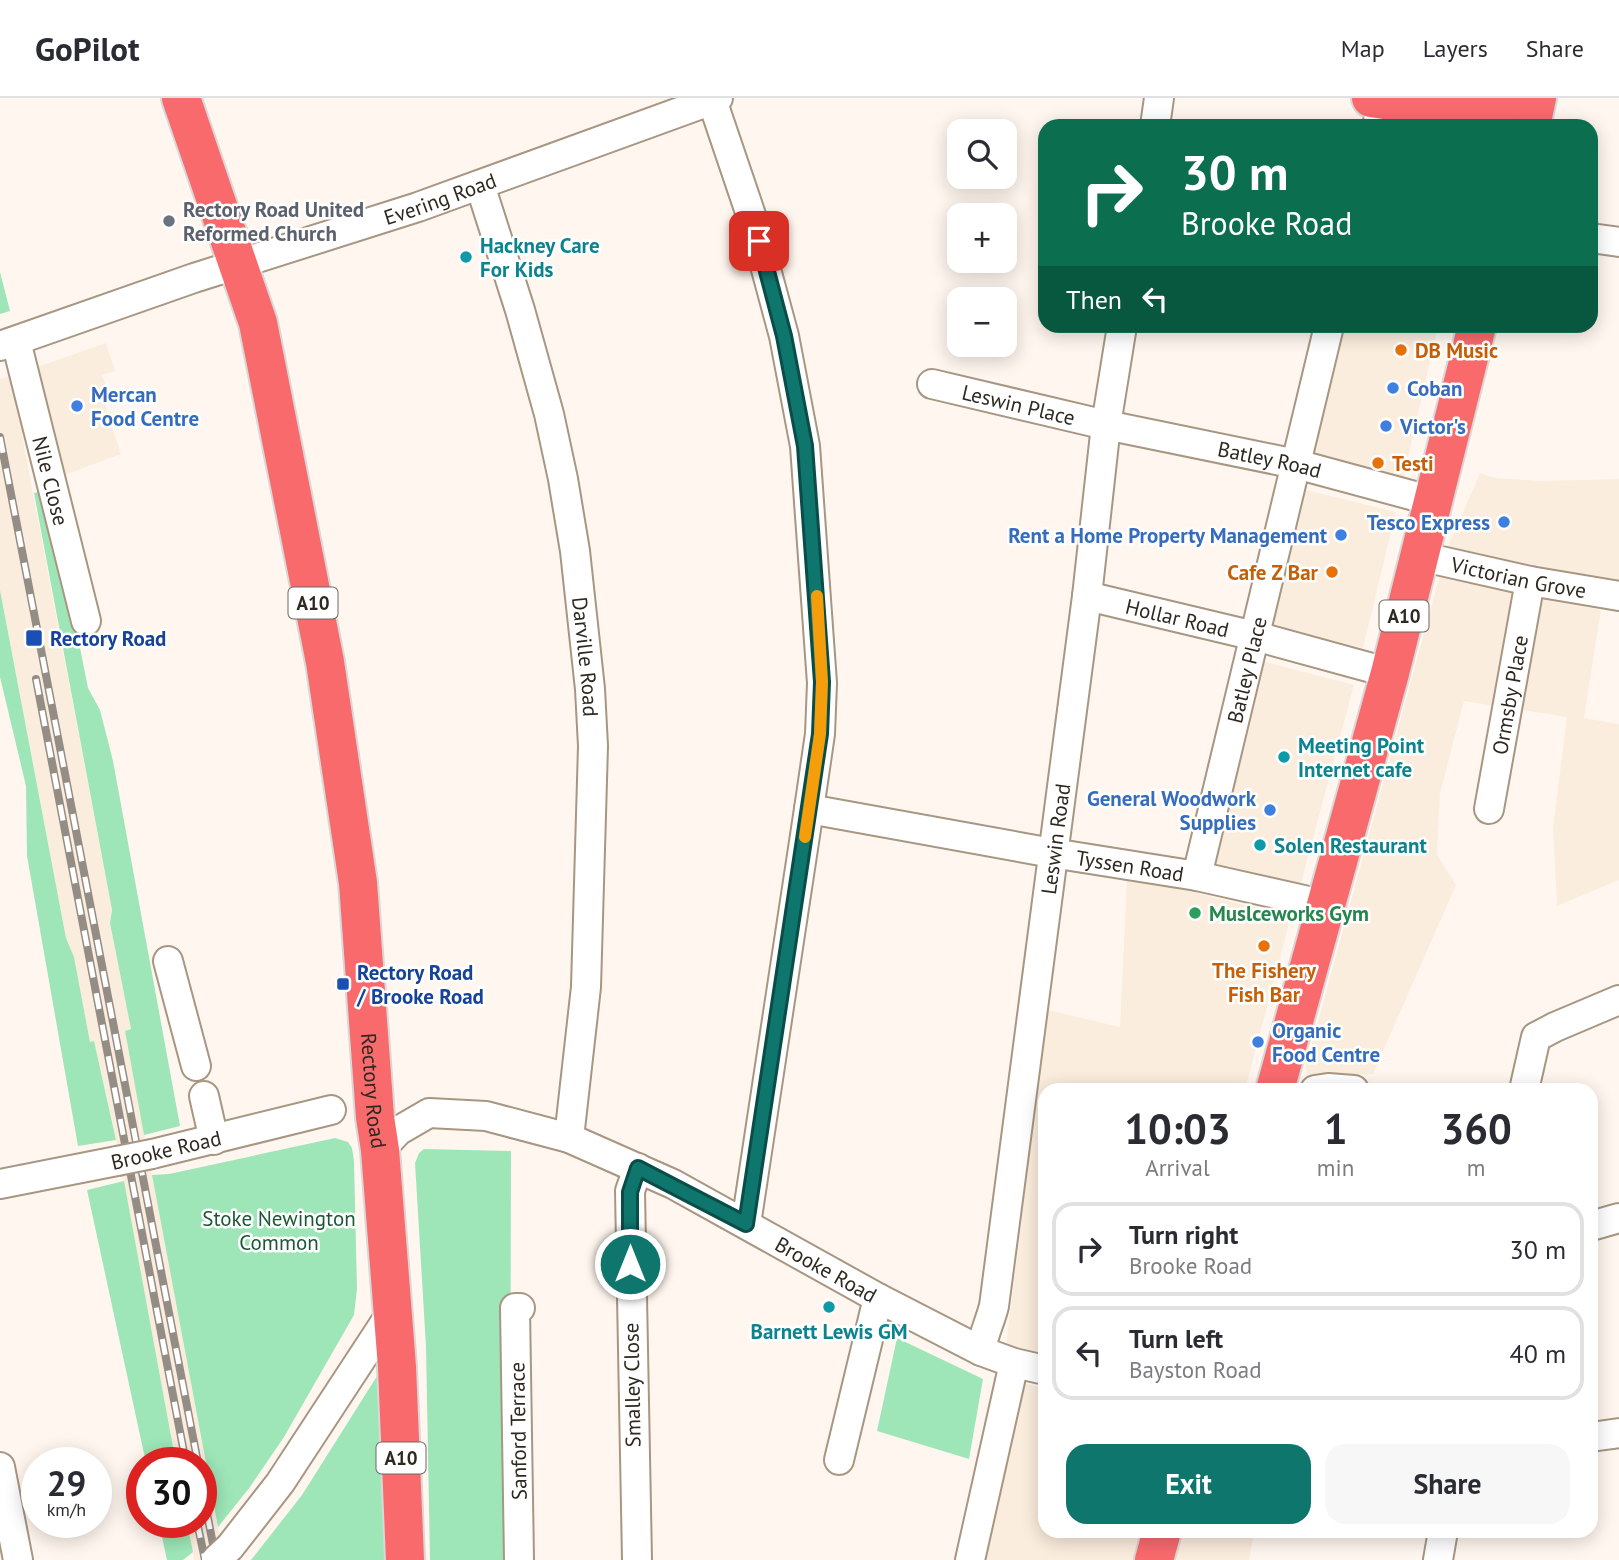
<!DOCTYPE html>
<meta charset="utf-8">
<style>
:root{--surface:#fff;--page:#f7f7f7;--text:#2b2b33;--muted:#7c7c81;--line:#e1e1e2;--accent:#0f766e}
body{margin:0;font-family:"PT Sans",sans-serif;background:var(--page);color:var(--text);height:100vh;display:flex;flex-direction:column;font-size:26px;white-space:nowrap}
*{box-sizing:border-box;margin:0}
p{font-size:23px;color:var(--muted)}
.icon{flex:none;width:38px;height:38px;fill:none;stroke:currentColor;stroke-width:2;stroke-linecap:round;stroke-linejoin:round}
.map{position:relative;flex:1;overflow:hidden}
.details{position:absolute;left:1038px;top:985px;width:560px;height:455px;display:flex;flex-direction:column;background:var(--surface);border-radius:21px;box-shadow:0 4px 18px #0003}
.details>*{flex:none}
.guide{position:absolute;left:1038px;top:21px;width:560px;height:214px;border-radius:21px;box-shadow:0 4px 18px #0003;background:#0b6e4f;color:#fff;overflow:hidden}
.tools{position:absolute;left:947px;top:21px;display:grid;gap:14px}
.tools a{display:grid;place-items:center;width:70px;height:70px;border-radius:14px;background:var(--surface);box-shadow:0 4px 18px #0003;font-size:35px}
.speed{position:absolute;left:21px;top:1349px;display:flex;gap:14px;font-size:35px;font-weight:700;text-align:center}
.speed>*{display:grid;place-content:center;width:91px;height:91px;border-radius:50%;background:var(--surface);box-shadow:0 4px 18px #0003;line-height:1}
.speed small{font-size:18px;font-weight:400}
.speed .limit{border:10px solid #d22;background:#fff;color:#111}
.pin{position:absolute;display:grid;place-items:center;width:60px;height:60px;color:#fff;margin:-30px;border-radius:14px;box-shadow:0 4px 10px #0006}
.me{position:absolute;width:77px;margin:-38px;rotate:0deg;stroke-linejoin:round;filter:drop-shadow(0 0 5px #0008)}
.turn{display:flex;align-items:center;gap:24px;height:147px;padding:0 28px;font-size:32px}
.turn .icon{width:91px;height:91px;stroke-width:2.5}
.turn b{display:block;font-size:49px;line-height:60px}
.then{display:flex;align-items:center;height:66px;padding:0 28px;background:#0003;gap:14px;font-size:26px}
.eta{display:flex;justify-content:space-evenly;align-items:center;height:119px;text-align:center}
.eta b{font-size:42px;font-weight:600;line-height:49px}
.action{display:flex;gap:14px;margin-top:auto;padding:14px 28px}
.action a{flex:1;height:80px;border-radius:21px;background:var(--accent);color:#fff;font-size:28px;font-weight:600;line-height:80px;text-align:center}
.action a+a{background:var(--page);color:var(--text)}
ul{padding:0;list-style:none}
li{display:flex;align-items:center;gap:21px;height:94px;margin:0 14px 10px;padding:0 14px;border:4px solid var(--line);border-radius:21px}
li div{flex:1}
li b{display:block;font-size:26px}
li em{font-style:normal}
header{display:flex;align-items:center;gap:42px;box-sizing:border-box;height:98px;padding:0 35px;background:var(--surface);border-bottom:2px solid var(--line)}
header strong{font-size:33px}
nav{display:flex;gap:38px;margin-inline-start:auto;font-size:24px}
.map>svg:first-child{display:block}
.built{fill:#fbeddd}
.green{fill:#9ee6b8}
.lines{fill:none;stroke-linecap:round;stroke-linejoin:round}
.minor-casing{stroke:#a79682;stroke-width:32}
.highway-casing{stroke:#d9d8d7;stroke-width:42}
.minor{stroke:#fff;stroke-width:28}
.highway{stroke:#f96a6d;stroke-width:38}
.rail-casing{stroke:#948d85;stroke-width:8}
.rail{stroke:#fff;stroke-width:5;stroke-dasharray:16;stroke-linecap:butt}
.minor-bridge-casing{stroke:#a79682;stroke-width:32;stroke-linecap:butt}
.minor-bridge{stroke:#fff;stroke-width:28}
.route-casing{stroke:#0a4d48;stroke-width:18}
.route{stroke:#0f766e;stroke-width:12}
.slow{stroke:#f59e0b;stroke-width:12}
.worship-dot{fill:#6b7280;stroke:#fff;stroke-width:2.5}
.culture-dot{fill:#0f9aa8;stroke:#fff;stroke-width:2.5}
.food-dot{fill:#e8710a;stroke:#fff;stroke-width:2.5}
.shop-dot{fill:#3f7fe0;stroke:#fff;stroke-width:2.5}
.transit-dot{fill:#1a4fb4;stroke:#fff;stroke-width:2.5}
.leisure-dot{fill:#2e9e5b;stroke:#fff;stroke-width:2.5}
.labels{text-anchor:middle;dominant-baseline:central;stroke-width:5;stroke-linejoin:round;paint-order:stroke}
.shield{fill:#fff;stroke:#6d6863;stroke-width:2}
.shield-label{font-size:19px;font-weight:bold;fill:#2e2820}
.street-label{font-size:21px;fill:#2e2820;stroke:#fff}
.worship-label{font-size:21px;font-weight:bold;fill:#5b616d;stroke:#fff;text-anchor:start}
.culture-label{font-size:21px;font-weight:bold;fill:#0d838f;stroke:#fff;text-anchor:start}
.food-label{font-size:21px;font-weight:bold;fill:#c56008;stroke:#fff;text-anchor:start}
.shop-label{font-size:21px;font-weight:bold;fill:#366cbe;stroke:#fff;text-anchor:start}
.transit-label{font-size:21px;font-weight:bold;fill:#164399;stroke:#fff;text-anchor:start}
.leisure-label{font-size:21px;font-weight:bold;fill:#27864d;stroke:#fff;text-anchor:start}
.park-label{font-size:21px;fill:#1b5736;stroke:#fff}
</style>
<header>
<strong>GoPilot</strong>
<nav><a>Map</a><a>Layers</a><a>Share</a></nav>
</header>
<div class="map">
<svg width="1619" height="1462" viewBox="0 0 1619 1462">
<rect width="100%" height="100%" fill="#fff7ef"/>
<path class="built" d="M1332,228h106l-35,154 -95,-22z
M106,245l9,28 -13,4 9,24 -7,3 17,52 -59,22 -31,-107z
M17,276l9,53 -4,8 90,475 -2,13 21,106 -6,2 99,529h-30l-7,-37 14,-1v-59h-25l-63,-339 -19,-82h-4l-16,-85 -8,-19 -66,-348v-211z
M1480,375l15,5 47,3 77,-2v104l-106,-17 -65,-19z
M1303,391l93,23 -33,136 -96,-22z
M1440,476l98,25 63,11 -17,108 35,6v156l-62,26 -4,-79 14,-110 -103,-16 -24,93 -3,60 19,31 -83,189 -61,3 -7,-8z
M1259,562l95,25 -54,202 -95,-20z
M1127,780l73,14v2l91,22 -46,174h-200v266l-39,-11 42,-335 72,17z
M1020,1284l25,7v142h95l-7,29h-150z
M1173,1433h81l-5,29h-86z"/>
<path class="green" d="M0,174l10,39 -10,3z
M46,392l17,72 25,126 12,22 13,51 67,365 -36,9 -19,-104 6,-2 -21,-106 2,-13 -78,-417z
M0,492l66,348 8,19 16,85 4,-1 22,99 -38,6 -51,-290 -1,-70 -26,-109z
M335,1040l13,4 4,6 2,13 3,128 -3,26 -70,122 -34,50 -32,40 -66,-352 17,-1z
M424,1051l87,2 -1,409h-80l-4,-213 -11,-184 4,-10z
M124,1083l52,282h-30l-59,-273z
M897,1240l86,41 -14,80 -92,-28z
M384,1267l4,195h-137l51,-65z
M159,1425h28l6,29 -10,8h-16z"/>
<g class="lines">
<defs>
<g id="minor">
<path d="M712,2l41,121 31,115 21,110 17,237 -2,51 -11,75 -63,415"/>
<path d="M1155,28l4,-28"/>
<path d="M1377,28l6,-26"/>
<path id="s1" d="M480,87l40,125 29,104 14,65 12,72 15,138 3,57 -7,241 -17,151"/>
<path d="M1591,140l28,4"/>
<path id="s2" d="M16,243l70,280"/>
<path id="s3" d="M0,248l194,-68 224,-71 300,-109"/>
<path id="s4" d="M932,286l174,41 190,39 137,37"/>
<path id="s5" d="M1419,458l111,25 89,15"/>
<path id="s6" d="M1087,498l168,40 135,37"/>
<path id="s7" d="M809,711l243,44 145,23 129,29"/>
<path id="s8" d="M1489,711l41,-228"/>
<path id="s9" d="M1197,778l132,-550"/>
<path d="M168,863l28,105"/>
<path d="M1315,992l13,-2 26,2"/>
<path d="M1524,992l12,-53 19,-10 64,-27"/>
<path d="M204,998l10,44"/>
<path id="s10" d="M380,1052l18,-19 31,-18 57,3 83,22 104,46 205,114 103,53 33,12 31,7"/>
<path d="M152,1056l179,-44"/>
<path d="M0,1086l117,-23"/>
<path d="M1591,1128l28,-8"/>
<path id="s11" d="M981,1253c2,-16 9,-29 13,-45l93,-710 19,-171 16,-99"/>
<path d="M1591,1339l28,-4"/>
<path d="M839,1362l39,-162"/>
<path d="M0,1369l18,93"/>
<path d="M230,1449l50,-64 112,-171"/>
<path d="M519,1462l-4,-252h5"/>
<path d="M637,1462l-7,-369 8,-23"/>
<path d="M970,1462l44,-197"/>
<path d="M1438,1462l5,-29"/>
</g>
<g id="highway">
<path id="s12" d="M181,0l77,225 67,339 33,221 17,234 5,33 17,217 8,193"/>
<path d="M1371,0l93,14 34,-5 10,-9"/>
<path d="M1531,28l6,-28"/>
<path d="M1275,992l115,-417 87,-347"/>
<path d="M1154,1462l8,-29"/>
</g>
</defs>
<use href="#minor" class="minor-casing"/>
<use href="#highway" class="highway-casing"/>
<use href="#minor" class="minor"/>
<use href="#highway" class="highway"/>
<defs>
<path id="rail" d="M0,339l198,1026
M36,581l150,784
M201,1384l15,78
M197,1424l8,38"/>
</defs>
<use href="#rail" class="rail-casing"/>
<use href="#rail" class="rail"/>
<defs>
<path id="minor-bridge" d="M117,1063l35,-7
M216,1462l14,-13"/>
</defs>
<use href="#minor-bridge" class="minor-bridge-casing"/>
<use href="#minor-bridge" class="minor-bridge"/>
</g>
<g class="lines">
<defs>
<path id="route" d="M630,1166v-72l8,-24 108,56 74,-490 2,-52 -17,-236 -21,-110 -25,-95"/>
</defs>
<use href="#route" class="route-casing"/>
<use href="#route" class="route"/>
<path class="slow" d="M805,739l15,-103 2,-52 -5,-86"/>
</g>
<circle class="worship-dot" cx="169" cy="123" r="7"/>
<g class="culture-dot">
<circle cx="466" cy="159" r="7"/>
<circle cx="1284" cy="659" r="7"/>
<circle cx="1260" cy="747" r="7"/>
<circle cx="829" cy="1209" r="7"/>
</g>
<g class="food-dot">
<circle cx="1401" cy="252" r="7"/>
<circle cx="1378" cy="365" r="7"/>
<circle cx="1332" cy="474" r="7"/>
<circle cx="1264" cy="848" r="7"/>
</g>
<g class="shop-dot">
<circle cx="1393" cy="290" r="7"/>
<circle cx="77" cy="308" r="7"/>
<circle cx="1386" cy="328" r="7"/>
<circle cx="1504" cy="424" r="7"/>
<circle cx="1341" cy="437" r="7"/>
<circle cx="1270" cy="712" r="7"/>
<circle cx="1258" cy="944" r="7"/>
</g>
<g class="transit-dot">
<rect x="25" y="531" width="18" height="18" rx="3.5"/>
<rect x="336" y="879" width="14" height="14" rx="3.5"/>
</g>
<circle class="leisure-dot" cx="1195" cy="815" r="7"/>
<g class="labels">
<g class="shield">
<rect x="288.5" y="489.5" width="49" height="31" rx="5"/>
<rect x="1379.5" y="502.5" width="49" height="31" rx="5"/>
<rect x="376.5" y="1344.5" width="49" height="31" rx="5"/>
</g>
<g class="shield-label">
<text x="313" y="505">A10</text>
<text x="1404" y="518">A10</text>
<text x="401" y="1360">A10</text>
</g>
<g class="street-label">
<text stroke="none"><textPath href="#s3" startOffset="464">Evering Road</textPath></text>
<text stroke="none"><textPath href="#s4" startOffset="89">Leswin Place</textPath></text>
<text stroke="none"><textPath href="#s4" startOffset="346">Batley Road</textPath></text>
<text stroke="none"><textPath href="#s2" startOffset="144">Nile Close</textPath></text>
<text stroke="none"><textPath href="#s5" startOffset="102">Victorian Grove</textPath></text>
<text stroke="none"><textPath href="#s6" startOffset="93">Hollar Road</textPath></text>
<text stroke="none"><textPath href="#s1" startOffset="485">Darville Road</textPath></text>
<text stroke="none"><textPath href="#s9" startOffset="212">Batley Place</textPath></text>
<text stroke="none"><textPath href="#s8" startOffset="116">Ormsby Place</textPath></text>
<text stroke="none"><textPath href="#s11" startOffset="518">Leswin Road</textPath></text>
<text stroke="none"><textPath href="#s7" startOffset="326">Tyssen Road</textPath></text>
<text stroke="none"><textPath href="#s12" startOffset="1015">Rectory Road</textPath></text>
<text transform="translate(166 1052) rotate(-13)">Brooke Road</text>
<text stroke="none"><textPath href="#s10" startOffset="494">Brooke Road</textPath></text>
<text transform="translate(632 1287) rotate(-91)">Smalley Close</text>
<text transform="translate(518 1333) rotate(-91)">Sanford Terrace</text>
</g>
<g class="worship-label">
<text x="183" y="111">Rectory Road United<tspan x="183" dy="24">Reformed Church</tspan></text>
</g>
<g class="culture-label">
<text x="480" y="147">Hackney Care<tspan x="480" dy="24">For Kids</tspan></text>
<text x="1298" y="647">Meeting Point<tspan x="1298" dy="24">Internet cafe</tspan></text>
<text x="1274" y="747">Solen Restaurant</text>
<text x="829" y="1233" text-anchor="middle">Barnett Lewis GM</text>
</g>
<g class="food-label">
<text x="1415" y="252">DB Music</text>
<text x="1392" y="365">Testi</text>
<text x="1318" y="474" text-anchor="end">Cafe Z Bar</text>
<text x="1264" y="872" text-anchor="middle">The Fishery<tspan x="1264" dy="24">Fish Bar</tspan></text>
</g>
<g class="shop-label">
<text x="1407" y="290">Coban</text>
<text x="91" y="296">Mercan<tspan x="91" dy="24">Food Centre</tspan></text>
<text x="1400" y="328">Victor's</text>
<text x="1490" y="424" text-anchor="end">Tesco Express</text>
<text x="1327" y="437" text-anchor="end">Rent a Home Property Management</text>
<text x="1256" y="700" text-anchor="end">General Woodwork<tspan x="1256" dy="24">Supplies</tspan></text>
<text x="1272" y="932">Organic<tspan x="1272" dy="24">Food Centre</tspan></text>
</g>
<g class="transit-label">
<text x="50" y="540">Rectory Road</text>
<text x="357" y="874">Rectory Road<tspan x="357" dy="24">/ Brooke Road</tspan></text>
</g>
<g class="leisure-label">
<text x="1209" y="815">Muslceworks Gym</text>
</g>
<g class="park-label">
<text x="279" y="1120">Stoke Newington<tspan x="279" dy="24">Common</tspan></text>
</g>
</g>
</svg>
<div class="tools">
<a><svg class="icon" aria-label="search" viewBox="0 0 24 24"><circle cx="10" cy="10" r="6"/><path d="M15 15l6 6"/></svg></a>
<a>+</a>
<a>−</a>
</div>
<div class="speed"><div>29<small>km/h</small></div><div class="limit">30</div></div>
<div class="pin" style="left:759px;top:143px;background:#d93025"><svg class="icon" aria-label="arrive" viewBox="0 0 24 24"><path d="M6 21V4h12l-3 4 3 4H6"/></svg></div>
<svg class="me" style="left:630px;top:1166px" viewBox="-20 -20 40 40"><circle r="17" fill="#0f766e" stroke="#fff" stroke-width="3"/><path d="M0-11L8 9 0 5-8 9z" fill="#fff"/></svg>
<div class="guide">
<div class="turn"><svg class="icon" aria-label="right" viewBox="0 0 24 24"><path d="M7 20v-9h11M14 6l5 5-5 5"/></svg><div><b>30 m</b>Brooke Road</div></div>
<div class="then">Then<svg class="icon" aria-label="left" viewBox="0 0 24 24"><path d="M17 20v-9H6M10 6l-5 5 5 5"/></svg></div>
</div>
<section class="details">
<div class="eta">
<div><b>10:03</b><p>Arrival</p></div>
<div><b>1</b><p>min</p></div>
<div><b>360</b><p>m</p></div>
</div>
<ul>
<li><svg class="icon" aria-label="right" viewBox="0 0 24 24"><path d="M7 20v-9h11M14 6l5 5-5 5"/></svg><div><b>Turn right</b><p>Brooke Road</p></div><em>30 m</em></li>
<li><svg class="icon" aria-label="left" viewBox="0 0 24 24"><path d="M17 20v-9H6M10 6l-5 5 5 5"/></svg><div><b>Turn left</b><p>Bayston Road</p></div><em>40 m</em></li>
</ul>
<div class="action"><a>Exit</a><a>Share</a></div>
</section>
</div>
